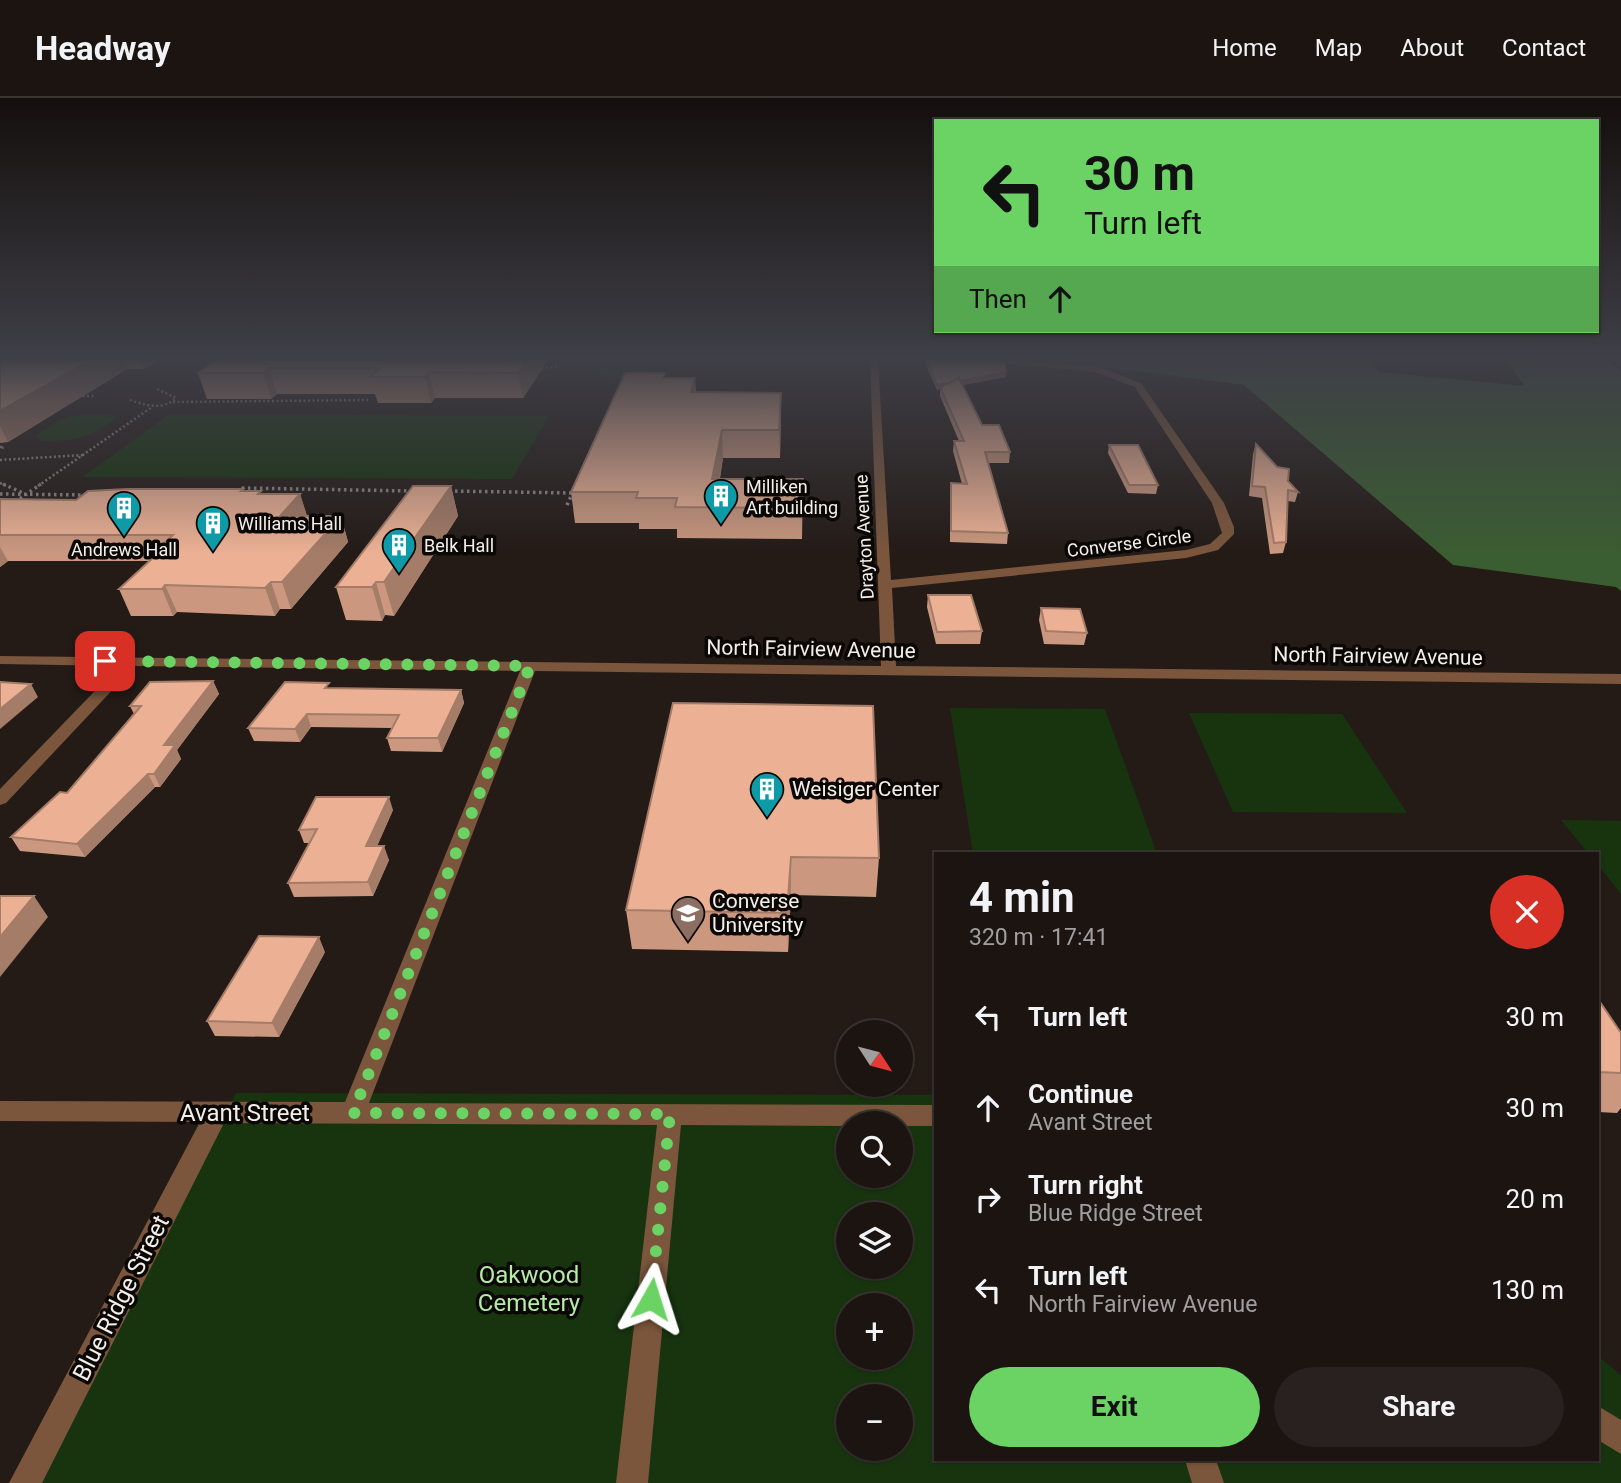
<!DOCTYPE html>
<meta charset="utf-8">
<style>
:root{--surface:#1b1411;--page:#28211f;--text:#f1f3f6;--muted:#a09e9f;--line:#393331;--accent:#6bd363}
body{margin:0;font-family:Roboto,sans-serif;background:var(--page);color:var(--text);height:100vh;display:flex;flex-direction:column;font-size:26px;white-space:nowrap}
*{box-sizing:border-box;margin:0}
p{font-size:23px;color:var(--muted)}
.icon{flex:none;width:38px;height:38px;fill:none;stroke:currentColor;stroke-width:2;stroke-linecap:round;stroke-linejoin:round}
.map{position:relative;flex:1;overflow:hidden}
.panel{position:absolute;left:934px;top:754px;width:665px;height:609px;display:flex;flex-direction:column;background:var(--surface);border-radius:0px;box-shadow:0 2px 5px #0004,0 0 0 2px var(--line)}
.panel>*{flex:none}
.guide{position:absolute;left:934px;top:21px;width:665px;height:214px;border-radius:0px;box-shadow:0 2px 5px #0004,0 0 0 2px var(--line);background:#6bd363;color:#111;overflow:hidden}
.needle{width:46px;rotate:126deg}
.tools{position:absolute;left:836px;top:922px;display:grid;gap:14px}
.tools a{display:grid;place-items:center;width:77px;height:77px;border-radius:50%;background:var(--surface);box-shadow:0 2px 5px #0004,0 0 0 2px var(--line);font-size:35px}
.pin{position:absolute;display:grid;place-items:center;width:60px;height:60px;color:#fff;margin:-30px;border-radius:14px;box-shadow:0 4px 10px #0006}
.me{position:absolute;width:77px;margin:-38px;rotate:6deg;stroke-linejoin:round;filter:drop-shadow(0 0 5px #0008)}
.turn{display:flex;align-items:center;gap:24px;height:147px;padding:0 35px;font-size:32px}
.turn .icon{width:91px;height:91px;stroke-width:2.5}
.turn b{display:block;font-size:49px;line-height:60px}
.then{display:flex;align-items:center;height:66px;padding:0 35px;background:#0003;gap:14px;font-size:26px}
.round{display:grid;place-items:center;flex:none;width:74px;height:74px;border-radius:37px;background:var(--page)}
.summary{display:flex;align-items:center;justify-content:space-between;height:119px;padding:0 35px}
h1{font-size:42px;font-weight:700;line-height:52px}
.button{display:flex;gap:14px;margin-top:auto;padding:14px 35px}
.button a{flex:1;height:80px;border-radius:42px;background:var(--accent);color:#111;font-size:28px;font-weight:700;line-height:80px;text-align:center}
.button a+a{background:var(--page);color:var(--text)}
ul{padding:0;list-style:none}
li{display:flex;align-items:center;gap:21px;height:91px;padding:0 35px}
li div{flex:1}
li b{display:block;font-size:26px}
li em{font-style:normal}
header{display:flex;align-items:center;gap:42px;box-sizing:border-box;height:98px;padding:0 35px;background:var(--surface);border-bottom:2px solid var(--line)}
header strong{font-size:33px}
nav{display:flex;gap:38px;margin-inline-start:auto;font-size:24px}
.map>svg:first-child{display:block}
.green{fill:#17340f;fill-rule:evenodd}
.forest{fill:#3a5d31}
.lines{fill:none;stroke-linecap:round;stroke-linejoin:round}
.stream{fill:#000227;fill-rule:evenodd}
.path-far1{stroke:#918986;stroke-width:2.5;stroke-dasharray:2 2.5;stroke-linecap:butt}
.path{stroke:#918986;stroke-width:3.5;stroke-dasharray:2.5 3.5;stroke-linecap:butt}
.minor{fill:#7b563c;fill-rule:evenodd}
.wall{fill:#cb987f}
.shaded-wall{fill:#a57c68}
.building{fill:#ecb194;stroke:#a57c68;stroke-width:2}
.route{stroke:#6bd363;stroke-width:12;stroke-dasharray:0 21.6}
.labels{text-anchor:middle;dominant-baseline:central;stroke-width:7;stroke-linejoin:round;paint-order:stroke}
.far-poi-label{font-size:18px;fill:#f4eeeb;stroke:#0a0705;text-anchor:start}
.far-street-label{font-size:18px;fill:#f4eeeb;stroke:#0a0705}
.street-label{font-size:21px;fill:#f4eeeb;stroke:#0a0705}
.poi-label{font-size:21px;fill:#f4eeeb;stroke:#0a0705;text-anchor:start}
.near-street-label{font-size:24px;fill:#f4eeeb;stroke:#0a0705}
.near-park-label{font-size:24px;fill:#b4eca6;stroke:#0a0705}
</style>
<header>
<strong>Headway</strong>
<nav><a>Home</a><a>Map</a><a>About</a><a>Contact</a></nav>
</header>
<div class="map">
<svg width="1621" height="1385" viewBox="0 0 1621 1385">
<rect width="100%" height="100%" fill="#241b17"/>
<path class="green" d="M591,262h83l3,2 -62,18 -19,-8z
M84,316h25l8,4c-31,21 -39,23 -77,23l-4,-6 27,-16z
M170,316l379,2 -37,63 -430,-2z
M950,610l155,1 52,145h-184z
M1189,615l153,1 65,99 -174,-1z
M1561,722l60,1v73l-23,-29v-11h-9z
M236,995l700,2v365h662v-104l23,19v108h-1579zM849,1026h52v52h-52zM849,1116h52v53h-52zM849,1208h52v52h-52zM849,1298h52v53h-52z"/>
<path class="forest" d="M1054,262h317l8,12 146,14 -19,-26h115v231l-5,-4 -163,-22 -209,-180z"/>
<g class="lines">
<path class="stream" d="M1606,262h5l10,7v3z"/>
<path class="path-far1" d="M537,271l23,-3
M78,298h18
M130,302c15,5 33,11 46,-2l-19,-9
M173,304l195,-2
M0,349h4l-4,2
M0,362l83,-5
M0,385l7,3
M38,388l114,-79"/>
<path class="path" d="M3,386l22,10
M449,393l123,2
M238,395l5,-5 169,3
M0,396l87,1
M15,404l26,-18
M567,407l6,-13"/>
<path class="minor" d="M870,262h8l13,220 295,-30 24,-6 12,-11 -10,-30 -77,-116 -40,-15 -92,-9 -4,-3 97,6 45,17 83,120 10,24v7l-16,16 -32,8 -294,30 4,78 725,8v10l-1086,-13 -166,432 567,2v21h-35v-2h-52v2l-168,-1 -33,358h-32l41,-358 -433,-2 -182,360h-33l191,-361 -200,-1v-20l345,1 175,-431 -385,-5 -129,137 -6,2v-16l119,-123 -119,-2v-8l881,10z
M1598,1308l23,14v34l-23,-14z
M1185,1362h31l8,23h-32z"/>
</g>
<path class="wall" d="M0,262h159l-15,9h-17l-119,73 -8,1z
M216,262h332l-25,38h-88l-4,5h-53l-3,-9h-98l-6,5h-64l-9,-26z
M926,262l80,12v5l-44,8 20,40 28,27 -1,11h-21l20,70 -1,11 -57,-2v-48l1,-11 11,1 -9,-33 1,-10h5l-19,-45v-7l-3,1 -12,-27z
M665,280l31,14 85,1 -1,65h-57l-3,21h83l-1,60 -125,-1v-9h-38v-6h-64l-4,-31z
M1256,346l42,48 -3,10 -8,-1 -1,41 -3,11 -13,1 -8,-56 -13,-2 4,-42z
M1109,347l49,40 -2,9 -28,-1 -20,-40z
M451,388l7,30 -64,100 -9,-1 -3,6 -36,-1 -10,-33z
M243,391l1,2 18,3h38l7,22h34l7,26 -57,67h-11l-5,7 -98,-4 -4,4h-42l-12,-27 31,-28h-142l-8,6v-68l76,1z
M928,497l54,36 -2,13h-44l-9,-37z
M1041,510l46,25 -3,12 -40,-1 -5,-24z
M213,583l6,13 -42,56 4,9 -21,28h-5l-70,70 -65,-6 -9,-14 56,-44 67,-79 -4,-8z
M331,590l130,2 3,13 -22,49 -51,-1 -4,-13 5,-10 -81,-1 -11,15 -46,-1 -6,-13z
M673,605l206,155 -3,39 -85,-2 -3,57 -156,-3 -6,-39z
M393,712l-16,36 12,14 -16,36 -79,1 -6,-14 21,-40h-5l-5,-13z
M325,854l-46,85 -64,-1 -8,-15z
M1598,901l23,34v75l-4,5 -19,-1z"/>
<path class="shaded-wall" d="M91,262h32l4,9 -119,73 -8,-16v-15z
M140,262h19l-15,9z
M527,262h21l-25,38 -5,-25z
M269,270l8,26 -6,5 -8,-26z
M429,274l6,26 -4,5 -6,-26z
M1006,274v5l-65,12 -1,-2v2l-3,1v-5z
M695,280l2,26 -6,-12z
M781,295v26l-1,39 -1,-28z
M722,332l1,28 -9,51 -2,-30z
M451,388l7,30 -64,100 -10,-34z
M300,396l8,25 -28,-3z
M341,418l7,26 -57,67 -9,-27z
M0,449l8,14 -8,6z
M271,484l9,27 -5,7 -10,-28z
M376,484l9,33 -3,6 -10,-34z
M165,487l12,27 -4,4 -11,-27z
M213,583l6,13 -42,56 4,9 -21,28 -6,-13 10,-29z
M31,586l7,13 -38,32v-20z
M461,592l3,13 -22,49 -4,-14z
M307,616l4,13 -11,15 -5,-13z
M148,676l7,13 -70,70 -8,-13z
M389,699l4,13 -22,50 -5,-14z
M384,748l5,14 -16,36 -5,-14z
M791,759v38l-3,57 -1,-39z
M34,798l14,21 -48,60v-40z
M319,839l6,15 -46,85 -7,-14z"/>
<path class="building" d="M0,262h91l-91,51z
M216,262h311l-9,13 -89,-1 -4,5h-54l9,-9h-111l-6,5h-65z
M926,262l79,2 1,10 -46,9 -1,-3 -10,5 -12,2z
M625,275h40l-2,5h32l-4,14 90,1 -2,37h-57l-10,49h91l-1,29 -127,-1 2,-9h-41l2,-6h-67z
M959,280l23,47h17l11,27h-25l23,81 -57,-2v-48l16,1 -13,-43h10l-24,-54z
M1256,346l21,23 12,2 -1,12 10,11 -10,-2 -2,52 -12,1 -9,-56 -13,-1z
M1109,347h29l20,40h-29z
M413,388h38l-67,96h-8l-4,5h-36z
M127,391h116l-2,2h20l-3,3h42l-20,22h61l-59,66h-11l-6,6 -100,-3 -3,4h-43l47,-43h-5l12,-11h-173v-36l76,1 12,-9z
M928,497h43l11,36 -45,1z
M1041,510l39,1 7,24 -41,-2z
M213,583l-49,64h11l-21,29h-6l-71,70 -66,-7 49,-45 7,1 74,-87h-11l20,-24z
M0,584l31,2 -31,25z
M285,584l44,1 -4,5 136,2 -23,48h-51l12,-23 -92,-1 -12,15 -47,-1z
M673,605l200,3 6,152 -88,-1 -4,56 -161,-3z
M316,699h73l-23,49h18l-16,36 -80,1 29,-54 -18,1z
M0,798h34l-34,41z
M259,838l60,1 -47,86 -65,-2z
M1598,901l23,34v40l-23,-1z"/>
<linearGradient id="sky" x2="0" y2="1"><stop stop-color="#140f0d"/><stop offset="0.57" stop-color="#3f3f47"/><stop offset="1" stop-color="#3f3f47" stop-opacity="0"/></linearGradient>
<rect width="1621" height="456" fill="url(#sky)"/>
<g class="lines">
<path class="route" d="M105,563l425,5 -177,447 317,1 -19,185"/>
</g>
<defs>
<symbol id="building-pin" viewBox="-11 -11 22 30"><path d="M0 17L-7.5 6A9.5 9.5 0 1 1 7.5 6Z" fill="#0f9aa8" stroke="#0a0705"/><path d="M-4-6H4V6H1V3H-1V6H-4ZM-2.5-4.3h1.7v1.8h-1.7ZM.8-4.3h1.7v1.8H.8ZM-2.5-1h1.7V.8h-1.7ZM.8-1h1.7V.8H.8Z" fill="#fff"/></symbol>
<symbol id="university-pin" viewBox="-11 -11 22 30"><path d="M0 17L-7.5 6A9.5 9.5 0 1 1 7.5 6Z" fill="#8d6e63" stroke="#0a0705"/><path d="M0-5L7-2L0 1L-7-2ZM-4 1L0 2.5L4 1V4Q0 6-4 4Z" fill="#fff"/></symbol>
</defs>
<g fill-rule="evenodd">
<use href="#building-pin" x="702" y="379" width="38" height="52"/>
<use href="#building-pin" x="105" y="391" width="38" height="52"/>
<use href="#building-pin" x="194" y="406" width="38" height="52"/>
<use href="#building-pin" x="380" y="428" width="38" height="52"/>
<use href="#building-pin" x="748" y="672" width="38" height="52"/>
<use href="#university-pin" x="669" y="796" width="38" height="52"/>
</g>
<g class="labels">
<g class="far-poi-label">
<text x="746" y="388">Milliken<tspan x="746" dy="21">Art building</tspan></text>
<text x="238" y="425">Williams Hall</text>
<text x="424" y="447">Belk Hall</text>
<text x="124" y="451" text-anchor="middle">Andrews Hall</text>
</g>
<g class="far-street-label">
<text transform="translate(864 439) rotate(-93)">Drayton Avenue</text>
<text transform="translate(1129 445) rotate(-7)">Converse Circle</text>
</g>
<g class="street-label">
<text transform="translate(811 551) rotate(1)">North Fairview Avenue</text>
<text transform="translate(1378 558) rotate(1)">North Fairview Avenue</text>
</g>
<g class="poi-label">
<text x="792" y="691">Weisiger Center</text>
<text x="712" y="803">Converse<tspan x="712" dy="24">University</tspan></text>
</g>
<g class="near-street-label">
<text x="245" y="1015">Avant Street</text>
<text transform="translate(121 1200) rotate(-63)">Blue Ridge Street</text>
</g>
<g class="near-park-label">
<text x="529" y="1177">Oakwood<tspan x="529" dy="28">Cemetery</tspan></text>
</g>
</g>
</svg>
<div class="tools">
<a><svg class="needle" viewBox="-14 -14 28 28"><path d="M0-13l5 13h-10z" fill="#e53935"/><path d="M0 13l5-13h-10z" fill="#a09e9f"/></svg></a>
<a><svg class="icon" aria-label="search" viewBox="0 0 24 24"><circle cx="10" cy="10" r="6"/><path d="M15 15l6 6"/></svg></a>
<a><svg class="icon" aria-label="layers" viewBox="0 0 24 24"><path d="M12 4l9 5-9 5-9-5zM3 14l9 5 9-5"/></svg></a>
<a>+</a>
<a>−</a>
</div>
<div class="pin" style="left:105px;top:563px;background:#d93025"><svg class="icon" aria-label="arrive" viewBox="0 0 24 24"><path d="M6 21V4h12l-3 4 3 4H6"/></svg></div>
<svg class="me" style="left:651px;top:1201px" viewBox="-20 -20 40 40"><path d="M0-17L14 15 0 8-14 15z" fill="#6bd363" stroke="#fff" stroke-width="4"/></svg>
<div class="guide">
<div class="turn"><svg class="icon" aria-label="left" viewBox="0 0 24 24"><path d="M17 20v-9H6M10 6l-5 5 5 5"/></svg><div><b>30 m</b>Turn left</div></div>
<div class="then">Then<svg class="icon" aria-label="ahead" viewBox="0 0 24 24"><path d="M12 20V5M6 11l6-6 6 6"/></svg></div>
</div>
<section class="panel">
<div class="summary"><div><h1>4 min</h1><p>320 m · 17:41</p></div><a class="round" style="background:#d93025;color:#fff"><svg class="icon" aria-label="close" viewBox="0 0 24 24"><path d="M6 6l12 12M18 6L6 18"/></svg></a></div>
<ul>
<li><svg class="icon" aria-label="left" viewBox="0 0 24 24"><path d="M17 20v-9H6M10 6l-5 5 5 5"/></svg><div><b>Turn left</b></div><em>30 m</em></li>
<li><svg class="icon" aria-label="ahead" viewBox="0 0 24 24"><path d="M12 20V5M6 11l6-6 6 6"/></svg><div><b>Continue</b><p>Avant Street</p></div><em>30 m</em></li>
<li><svg class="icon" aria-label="right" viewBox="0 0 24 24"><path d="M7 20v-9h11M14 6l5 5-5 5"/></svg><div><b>Turn right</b><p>Blue Ridge Street</p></div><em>20 m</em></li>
<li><svg class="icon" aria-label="left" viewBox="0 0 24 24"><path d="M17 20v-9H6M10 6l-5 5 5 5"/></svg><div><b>Turn left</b><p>North Fairview Avenue</p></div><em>130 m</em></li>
</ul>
<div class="button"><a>Exit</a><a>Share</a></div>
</section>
</div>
